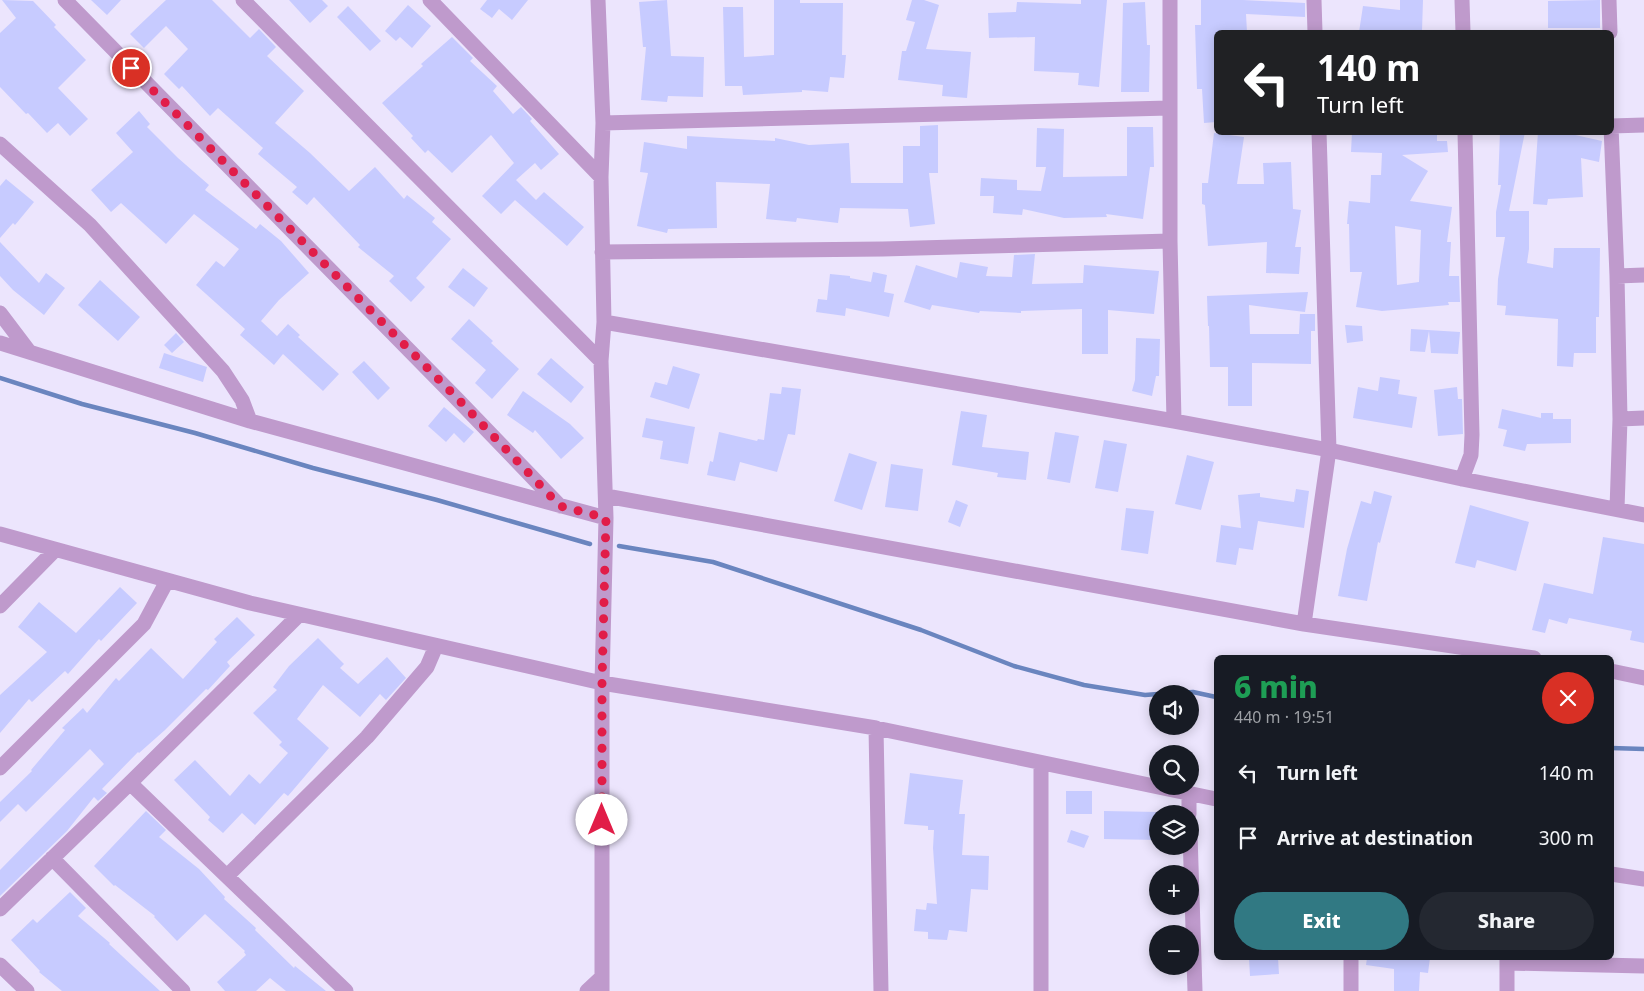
<!DOCTYPE html>
<meta charset="utf-8">
<style>
:root{--surface:#171b24;--page:#242831;--text:#f1f3f6;--muted:#9ea1a6;--accent:#317983}
body{margin:0;font-family:"Noto Sans",sans-serif;background:var(--page);color:var(--text);height:100vh;display:flex;flex-direction:column;font-size:19px;white-space:nowrap}
*{box-sizing:border-box;margin:0}
p{font-size:16px;color:var(--muted)}
.icon{flex:none;width:28px;height:28px;fill:none;stroke:currentColor;stroke-width:2;stroke-linecap:round;stroke-linejoin:round}
.map{position:relative;flex:1;overflow:hidden}
.drawer{position:absolute;left:1214px;top:655px;width:400px;height:305px;display:flex;flex-direction:column;background:var(--surface);border-radius:8px;box-shadow:0 2px 12px #0003}
.drawer>*{flex:none}
.guide{position:absolute;left:1214px;top:30px;width:400px;height:105px;border-radius:8px;box-shadow:0 2px 12px #0003;background:#202124;color:#fff;overflow:hidden}
.controls{position:absolute;left:1149px;top:685px;display:grid;gap:10px}
.controls a{display:grid;place-items:center;width:50px;height:50px;border-radius:50%;background:var(--surface);box-shadow:0 2px 12px #0003;font-size:25px}
.pin{position:absolute;display:grid;place-items:center;width:42px;height:42px;color:#fff;margin:-21px;border:2px solid #fff;border-radius:50%;box-shadow:0 1px 5px #0007}
.me{position:absolute;width:55px;margin:-28px;rotate:0deg;stroke-linejoin:round;filter:drop-shadow(0 0 4px #0008)}
.turn{display:flex;align-items:center;gap:18px;height:105px;padding:0 20px;font-size:22px}
.turn .icon{width:65px;height:65px;stroke-width:2.5}
.turn b{display:block;font-size:35px;line-height:42px}
.round{display:grid;place-items:center;flex:none;width:52px;height:52px;border-radius:26px;background:var(--page)}
.headline{display:flex;align-items:center;justify-content:space-between;height:85px;padding:0 20px}
h1{font-size:30px;font-weight:800;line-height:38px;color:#1e9e55}
.button{display:flex;gap:10px;margin-top:auto;padding:10px 20px}
.button a{flex:1;height:58px;border-radius:30px;background:var(--accent);color:#fff;font-size:20px;font-weight:800;line-height:58px;text-align:center}
.button a+a{background:var(--page);color:var(--text)}
ul{padding:0;list-style:none}
li{display:flex;align-items:center;gap:15px;height:65px;padding:0 20px}
li div{flex:1}
li b{display:block;font-size:19px}
li em{font-style:normal}
.map>svg:first-child{display:block}
.lines{fill:none;stroke-linecap:round;stroke-linejoin:round}
.stream{stroke:#6a85bf;stroke-width:4.5}
.building{fill:#c7cbff;fill-rule:evenodd}
.street{stroke:#bf9acc;stroke-width:15}
.route{stroke:#e11d48;stroke-width:9;stroke-dasharray:0 16.2}
</style>
<div class="map">
<svg width="1644" height="991" viewBox="0 0 1644 991">
<rect width="100%" height="100%" fill="#ece5fd"/>
<g class="lines">
<path class="stream" d="M0,378l82,26 113,29 118,35 124,32 153,44
M619,546l94,16 208,68 93,36 70,19 61,10 13,-1
M1164,694l29,-2 23,5
M1611,748l33,1"/>
</g>
<path class="building" d="M2,0l31,1 23,24 -2,2 32,33 -28,28 30,31 -18,17 -12,-13 -11,10 -19,-20 -2,1 -26,-27v-54l16,-15z
M91,0h30l-14,15z
M166,0h46l38,38 9,-9 17,18 -9,9 37,35 -29,32 35,30 39,38 26,-24 29,32 3,-4 28,23 -3,4 19,17 -35,39 9,9 -14,15 -22,-21 5,-5 -36,-29 2,-2 -46,-48 -7,8 -15,-13 5,-5 -39,-33 5,-6 -45,-40 -8,8 -28,-30 -3,3 -15,-15 24,-25 -22,-23 -22,22 -14,-14z
M289,0h33l6,6 -18,17z
M487,0h41l-16,20 -13,-11 -7,9 -12,-9z
M667,0l4,56 33,1 -1,40 -35,-1 -1,6 -26,-2 5,-53h-3l-4,-45z
M774,0h26v3h43l-1,52h4l-2,23 -14,-1 -2,15 -26,-2v2l-59,3 -1,-9h-17l-2,-79h20l1,50 30,-2z
M912,0h12l15,5 -13,44 45,3 -4,46 -25,-2 1,-11 -45,-5 4,-29h4l9,-29 -9,-2z
M1081,0h26l-8,87 -21,-2 1,-12 -45,-2 1,-34 -46,1 -1,-25 28,-1 1,-10 64,2z
M1201,0h42l62,3v14l-59,-3 1,18h-31v90l-12,1 -2,-34h-5l-2,-64h6z
M1400,0h23l-1,31 -63,1 4,-26 37,4z
M1600,0v28h-52v-27z
M1145,2l2,43h3l-1,47h-28l2,-89z
M408,5l23,21 -19,22 -12,-11 -4,4 -11,-10z
M348,6l33,35 -11,10 -33,-34z
M452,37l21,21 -3,3 27,25 -4,5 20,23 8,-7 11,12 -2,2 29,33 -18,16 -6,-7 -19,17 20,20 8,-8 40,35 -17,19 -52,-46 -14,14 -19,-18 32,-33 -23,-28 -39,38 -24,-23 -3,3 -14,-15 2,-2 -31,-33 41,-37 -2,-2z
M139,111l11,13 -3,3 31,31 31,27 -4,5 51,39 4,-5 21,17 28,32 -30,27 -18,21 16,15 11,-12 12,11 -2,2 41,37 -16,17 -40,-37 -9,11 -34,-30 5,-6 -49,-44 20,-24 8,6 15,-18 -45,-35 -28,30 -45,-41 -10,9 -20,-22 42,-38 -17,-19z
M938,125v48h-9l6,51 -25,3 -2,-18 -68,-1 -2,15 -41,-5 -1,4 -30,-3 4,-35 -54,-2 1,46 -49,1 -1,4 -30,-7 11,-53 -8,-1 4,-30 43,7v-13l88,5v-3l34,7 40,-2 2,40h52v-37h17v-20z
M1127,127h26l1,40h-4l-7,52 -37,-5 1,3 -43,1 -41,-9 -1,6 -29,-2 1,-17h-14l1,-18 36,2v10l24,1 5,-24h-10l1,-39 27,1 -1,48 64,-1z
M1352,132h85v9h10l1,11 -46,3 26,16 -18,30 42,6 -5,35h4l-2,34h10l1,26h-12l1,3 -67,6 -26,-4 6,-35h-12l-1,-48h-2l2,-23 21,2 1,-28h10l1,-22 -31,-1zM1395,226l26,4 -2,52 -22,3z
M1500,132h25l-16,79h20v38l-2,14 26,5 1,-20h46l-1,69h-3v36h-22l-1,14 -16,-1 1,-47 -53,-4 1,-9 -9,-1 1,-26 7,-42h-9v-25l5,-27h-3z
M1538,132h24l40,9 -3,21 -18,-4 2,39 -35,2 -1,6 -14,-1z
M1214,133l30,4 -7,47h27l-1,-21 28,-1 2,47 8,1 -6,37h6l-2,27 -33,-1 1,-31 -59,4 -3,-41 -3,-1v-21h6z
M6,179l28,23 -19,23 -2,-2 -13,15v-52z
M0,242l39,41 7,-10 19,15 -21,27 -31,-25 -13,-14z
M1035,254l-3,30 51,-1 1,-18 75,6 -5,43 -46,-4v44h-26v-45l-61,2v2l-41,-2 -1,2 -47,-8 -2,5 -26,-8 12,-37 41,13 3,-16 28,5 -2,9 26,1 2,-22z
M463,268l25,20 -14,19 -26,-20z
M873,272l14,3 -3,17 10,2 -5,23 -43,-9 -1,8 -29,-4 2,-13 9,1 3,-26 20,2v2l21,4z
M100,280l40,37 -22,24 -40,-36z
M1308,292l-3,20 -56,-7 1,29h49l1,-20h15v17h-4v33l-59,-1v43h-24v-39h-18l-1,-41h-1l-1,-30z
M469,319l24,22 -2,2 28,26 -27,30 -17,-16 11,-13 -35,-31z
M1345,325l17,1 1,15 -16,2z
M1411,329l49,3 -2,22 -27,-1 -2,-22 -4,21 -15,-1z
M176,333l8,9 -12,11 -8,-8z
M1136,338l24,1 -1,37h-3l-4,20 -20,-5 3,-11z
M164,353l43,14 -4,15 -44,-14z
M551,358l33,29 -13,16 -34,-29z
M364,361l26,27 -12,12 -26,-28z
M673,366l27,8 -11,35 -39,-12 5,-15 12,3z
M1380,377l20,3 -2,14 19,3 -5,31 -59,-10 5,-31 20,4z
M782,387l19,2 -6,46 -7,-1 -11,38 -37,-10 -5,19 -28,-6 3,-14 3,1 6,-30 38,9 1,-2 6,1 6,-47 11,1z
M1457,387l1,12h4l1,35 -25,2 -4,-46z
M523,391l47,33 14,14 -23,21 -26,-29 -2,3 -26,-18z
M444,407l30,25 -10,11 -10,-10 -8,9 -18,-16z
M1502,409l39,9v-5h12v6h18v24l-44,1 -2,7 -22,-5 4,-16 -9,-2z
M961,411l26,4 -5,32 47,5 -3,28 -29,-3 1,-4 -46,-8z
M646,418l49,9 -7,37 -28,-5 3,-18 -21,-4z
M1055,432l24,4 -9,47 -23,-4z
M1104,440l23,4 -9,48 -23,-4z
M849,453l28,9 -15,48 -28,-9z
M1187,455l27,7 -13,48 -26,-6z
M891,464l32,5 -5,42 -33,-4z
M1296,489l13,2 -5,37 -46,-7 -5,29 -14,-2 -3,17 -20,-3 5,-37 20,3 -3,-33 22,-2v4l34,5z
M1374,491l18,5 -12,47 -2,-1 -11,59 -29,-5 9,-47 14,-48 10,3z
M956,500l12,5 -8,22 -12,-5z
M1470,505l59,17 -13,49 -39,-11 -2,8 -20,-5z
M1126,508l28,3 -6,43 -27,-4z
M1603,537l41,7v99l-14,-3 2,-9 -63,-13 -2,6 -18,-5 -4,14 -13,-3 12,-47 49,11z
M120,587l17,16 -36,38 -2,-2 -31,35 -3,-3 -33,31 -3,-3 -29,34v-38l47,-43 -29,-25 21,-25 37,31z
M237,617l18,18 -28,27 3,4 -22,24 -2,-1 -41,41 -26,23 -1,-1 -36,37 5,4 -9,8 -4,-4 -27,34 -67,65v-26l104,-106 -14,-15 -64,63 -8,-8 -18,18v-20l32,-31 -1,-1 34,-40 -3,-2 21,-20 4,5 29,-35 3,3 32,-33 32,31 34,-37 -3,-3z
M318,638l26,26 -4,4 18,16 29,-27 19,21 -20,22 -6,-6 -20,23 -37,-32 -26,34 32,29 -41,48 -4,-3 -29,32 -13,-12 -19,20 -15,-13 2,-3 -36,-37 21,-20 35,36 19,-22 11,10 28,-31 -9,-8 3,-3 -29,-29 24,-23 -4,-3 16,-21z
M910,773l53,7 -4,34h6l-3,41 27,1 -1,34 -17,-1 -4,43 -18,-2 -2,10 -19,-1v-7l-14,-1 2,-22 10,1 1,-7 10,1 -4,-56 1,-18h-6v-4l-24,-2z
M1066,791h26v23h-26z
M146,811l20,19 -7,7 40,32 26,28 -1,2 32,29 -1,2 39,38 1,-2 31,25h-40l-16,-13 -14,13h-31l-8,-9 29,-27 -2,-3 1,-1 -40,-37 -28,27 -23,-24 1,-1 -40,-31 -1,1 -20,-20z
M1104,811l54,1v28l-54,-1z
M1071,830l18,6 -5,12 -17,-6z
M70,892l16,16 -8,8 32,27 -1,1 51,47h-98l-23,-19 1,-1 -29,-31 22,-21 4,4z
M1249,958h29l1,16 -29,2z
M1367,958h63l-2,15 -8,-1 -1,19h-25v-22l-28,-4z"/>
<g class="lines">
<path class="street" d="M65,0l392,399 103,107
M243,0l358,361
M430,0l171,177
M598,0l5,123 -2,54 3,145 -3,39 5,157 -4,165v308
M1170,0v241l4,180
M1314,0l1,32
M1462,0l1,32
M1609,0l1,32
M603,123l566,-15
M1611,126l6,150 3,143 -3,90
M1611,126l33,-1
M0,144l90,81 133,146 19,29 8,21
M602,252l281,-3 287,-8
M1617,276l27,-1
M0,313l28,37
M604,322l570,99 155,29 133,29 182,36
M0,343l250,78 356,97
M1620,419l24,-1
M1462,479l9,-24 1,-20 -7,-303
M606,496l698,128 230,34
M0,534l250,69 352,80 274,45 340,71
M0,606l55,-56
M1304,624l25,-174 -10,-318
M1611,671l33,7
M876,728l5,263
M0,768l144,-144 23,-43
M130,783l216,208
M1189,794v20
M1190,834l5,157
M52,858l131,133
M1611,874l33,5
M227,876l140,-139 60,-70 9,-21
M0,909l130,-126 169,-168
M1351,958v33
M1507,958v33
M1507,963l137,3
M0,965l27,26
M587,991l15,-14
M1041,991v-228"/>
</g>
<g class="lines">
<path class="route" d="M131,68l327,331 102,107 46,12 -4,166v136"/>
</g>
</svg>
<div class="controls">
<a><svg class="icon" aria-label="sound" viewBox="0 0 24 24"><path d="M4 9h4l5-4v14l-5-4H4zM17 9q2 3 0 6"/></svg></a>
<a><svg class="icon" aria-label="search" viewBox="0 0 24 24"><circle cx="10" cy="10" r="6"/><path d="M15 15l6 6"/></svg></a>
<a><svg class="icon" aria-label="layers" viewBox="0 0 24 24"><path d="M12 4l9 5-9 5-9-5zM3 14l9 5 9-5"/></svg></a>
<a>+</a>
<a>−</a>
</div>
<div class="pin" style="left:131px;top:68px;background:#d93025"><svg class="icon" aria-label="arrive" viewBox="0 0 24 24"><path d="M6 21V4h12l-3 4 3 4H6"/></svg></div>
<svg class="me" style="left:602px;top:820px" viewBox="-20 -20 40 40"><circle r="19" fill="#fff"/><path d="M0-13L10 11 0 6-10 11z" fill="#e11d48"/></svg>
<div class="guide">
<div class="turn"><svg class="icon" aria-label="left" viewBox="0 0 24 24"><path d="M17 20v-9H6M10 6l-5 5 5 5"/></svg><div><b>140 m</b>Turn left</div></div>
</div>
<section class="drawer">
<div class="headline"><div><h1>6 min</h1><p>440 m · 19:51</p></div><a class="round" style="background:#d93025;color:#fff"><svg class="icon" aria-label="close" viewBox="0 0 24 24"><path d="M6 6l12 12M18 6L6 18"/></svg></a></div>
<ul>
<li><svg class="icon" aria-label="left" viewBox="0 0 24 24"><path d="M17 20v-9H6M10 6l-5 5 5 5"/></svg><div><b>Turn left</b></div><em>140 m</em></li>
<li><svg class="icon" aria-label="arrive" viewBox="0 0 24 24"><path d="M6 21V4h12l-3 4 3 4H6"/></svg><div><b>Arrive at destination</b></div><em>300 m</em></li>
</ul>
<div class="button"><a>Exit</a><a>Share</a></div>
</section>
</div>
